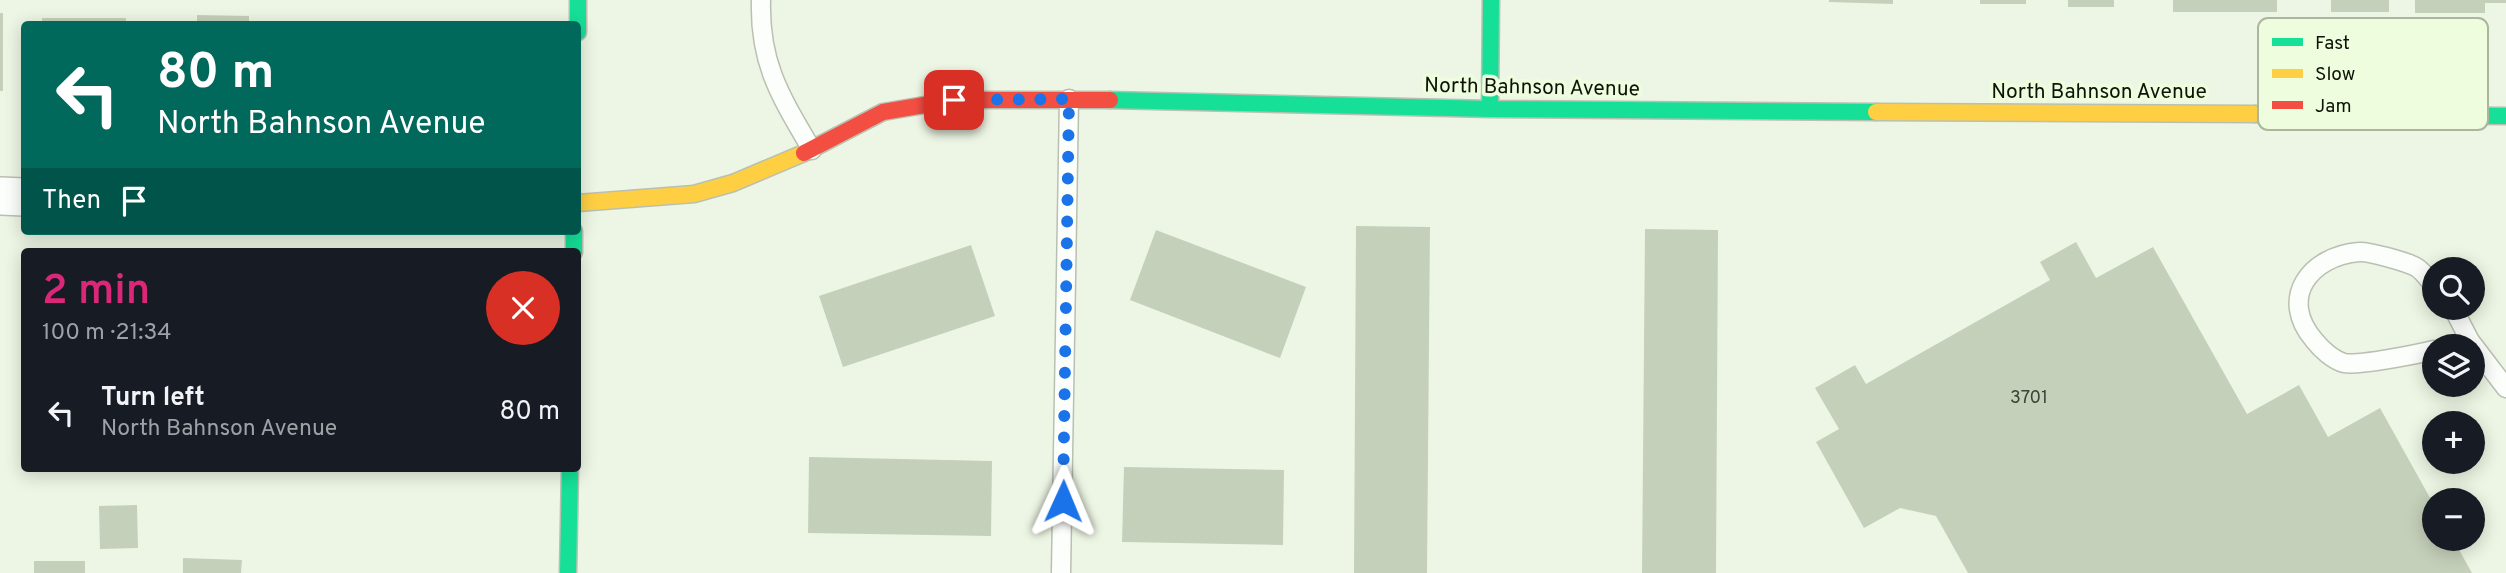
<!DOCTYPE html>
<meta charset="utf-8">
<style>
:root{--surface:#171b24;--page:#242831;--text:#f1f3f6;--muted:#9ea1a6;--accent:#db2777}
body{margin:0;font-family:Overpass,sans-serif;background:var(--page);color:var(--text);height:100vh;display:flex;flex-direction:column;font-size:26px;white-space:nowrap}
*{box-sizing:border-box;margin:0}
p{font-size:23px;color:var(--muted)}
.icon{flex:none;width:38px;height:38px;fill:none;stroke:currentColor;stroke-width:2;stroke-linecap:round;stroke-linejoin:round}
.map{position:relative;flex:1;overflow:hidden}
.panel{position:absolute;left:21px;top:248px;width:560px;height:224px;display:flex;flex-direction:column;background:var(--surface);border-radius:7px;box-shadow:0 4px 18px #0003}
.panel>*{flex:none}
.banner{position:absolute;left:21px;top:21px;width:560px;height:214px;border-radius:7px;box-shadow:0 4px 18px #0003;background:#00695c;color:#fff;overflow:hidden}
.controls{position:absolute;left:2422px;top:257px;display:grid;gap:14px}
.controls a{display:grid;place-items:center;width:63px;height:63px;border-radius:50%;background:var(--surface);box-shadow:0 4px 18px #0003;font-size:35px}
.pin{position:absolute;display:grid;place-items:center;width:60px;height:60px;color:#fff;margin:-30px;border-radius:14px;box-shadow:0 4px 10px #0006}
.me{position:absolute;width:77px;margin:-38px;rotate:1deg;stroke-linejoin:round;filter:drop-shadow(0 0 5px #0008)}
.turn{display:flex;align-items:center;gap:24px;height:147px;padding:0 21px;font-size:32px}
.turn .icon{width:91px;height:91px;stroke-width:2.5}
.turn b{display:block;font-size:49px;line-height:60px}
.then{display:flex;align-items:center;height:66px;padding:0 21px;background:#0003;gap:14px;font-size:26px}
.round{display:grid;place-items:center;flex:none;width:74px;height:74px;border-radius:37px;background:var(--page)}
.headline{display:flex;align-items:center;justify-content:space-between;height:119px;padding:0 21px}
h1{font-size:42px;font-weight:600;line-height:52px;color:var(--accent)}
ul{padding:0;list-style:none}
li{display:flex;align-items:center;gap:21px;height:91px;padding:0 21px}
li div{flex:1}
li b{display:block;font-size:26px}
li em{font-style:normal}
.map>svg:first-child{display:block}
.building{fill:#c5d0ba}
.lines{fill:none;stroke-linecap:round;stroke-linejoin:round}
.lane-casing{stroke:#b9c0b2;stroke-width:21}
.street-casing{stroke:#b9c0b2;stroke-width:40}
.fast-casing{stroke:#b9c0b2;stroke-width:19}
.slow-casing{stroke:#b9c0b2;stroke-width:19}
.jam-casing{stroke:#b9c0b2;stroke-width:19}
.lane{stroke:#fcfefb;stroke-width:18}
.street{stroke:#fcfefb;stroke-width:37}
.fast{stroke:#16e098;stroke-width:16}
.slow{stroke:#ffcf43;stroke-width:16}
.jam{stroke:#f24e42;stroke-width:16}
.route{stroke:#1a73e8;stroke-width:12;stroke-dasharray:0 21.6}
.labels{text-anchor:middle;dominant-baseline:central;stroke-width:7;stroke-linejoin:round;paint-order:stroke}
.number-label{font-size:18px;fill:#3c4234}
.street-label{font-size:21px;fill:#0e1208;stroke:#eefddd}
.key{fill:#eefddd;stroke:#abb69d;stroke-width:2}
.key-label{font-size:19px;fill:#0e1208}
</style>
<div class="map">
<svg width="2506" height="573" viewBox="0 0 2506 573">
<rect width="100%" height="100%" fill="#edf6e4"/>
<path class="building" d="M1829,0h64v4l-64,-2z
M1980,0h46v4h-46z
M2068,0h46v7h-46z
M2173,0h104v12h-104z
M2331,0h58v12h-58z
M2415,0h91v3h-21v10h-70z
M0,13h3v78h-3z
M197,15l52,1v8h-52z
M42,18h84v6h-84z
M1356,226l74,1 -3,346h-73z
M1645,229l73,1 -2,343h-74z
M1156,230l150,57 -26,71 -150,-58z
M2076,242l20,36 57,-31 94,167 52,-29 29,52 52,-29 54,97v34h19l19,34h-504l-32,-57 -36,-8 -36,20 -48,-86 23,-13 -24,-41 40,-23 11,19 184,-104 -10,-18z
M971,245l24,71 -152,51 -24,-71z
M809,457l183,4 -1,75 -183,-3z
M1124,467l160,3 -1,75 -161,-3z
M137,505l1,43 -38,1 -1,-43z
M183,558l59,2 -1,13h-58z
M34,561h51v12h-51z"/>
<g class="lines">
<defs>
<path id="lane" d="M761,0c-2,64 20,97 51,150
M2434,286c-5,-6 -11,-15 -18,-19 -9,-5 -48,-16 -57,-15 -49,4 -81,46 -45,88 7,9 19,20 30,23 14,3 74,-9 90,-13
M2453,308l17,33 36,47
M2449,346l21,-5
M1061,573l8,-474"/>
<path id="street" d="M0,196l24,1"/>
<path id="fast" d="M578,0v32
M1110,100l380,9 386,3
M1490,109l1,-109
M2255,114l251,2
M574,231v21
M568,573l2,-104"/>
<path id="slow" d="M1876,112l379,2
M578,203l116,-9 39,-11 71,-30"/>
<path id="jam" d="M804,153l79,-41 71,-12h156"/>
</defs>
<use href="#lane" class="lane-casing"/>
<use href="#street" class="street-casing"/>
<use href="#fast" class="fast-casing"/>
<use href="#slow" class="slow-casing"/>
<use href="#jam" class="jam-casing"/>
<use href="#lane" class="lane"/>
<use href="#street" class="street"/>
<use href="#fast" class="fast"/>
<use href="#slow" class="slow"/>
<use href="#jam" class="jam"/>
</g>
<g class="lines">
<path class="route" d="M954,100l115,-1 -6,402"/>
</g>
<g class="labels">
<g class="number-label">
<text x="2029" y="398">3701</text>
</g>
<g class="street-label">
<text transform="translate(1532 88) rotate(1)">North Bahnson Avenue</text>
<text x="2099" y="92">North Bahnson Avenue</text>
</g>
</g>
<rect x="2258" y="18" width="230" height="112" rx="10" class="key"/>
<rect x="2272" y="38" width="31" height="8" fill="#16e098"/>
<rect x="2272" y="69" width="31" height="9" fill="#ffcf43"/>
<rect x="2272" y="101" width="31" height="8" fill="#f24e42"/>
<g class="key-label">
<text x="2315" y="49">Fast</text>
<text x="2315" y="80">Slow</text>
<text x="2315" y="112">Jam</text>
</g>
</svg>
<div class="controls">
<a><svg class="icon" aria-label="search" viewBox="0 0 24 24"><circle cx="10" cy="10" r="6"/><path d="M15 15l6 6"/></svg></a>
<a><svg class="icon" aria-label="layers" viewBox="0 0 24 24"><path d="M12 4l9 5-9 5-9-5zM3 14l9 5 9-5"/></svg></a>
<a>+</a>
<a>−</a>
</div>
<div class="pin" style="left:954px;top:100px;background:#d93025"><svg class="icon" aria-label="arrive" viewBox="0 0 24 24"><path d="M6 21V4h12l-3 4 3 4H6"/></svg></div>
<svg class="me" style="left:1063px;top:501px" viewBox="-20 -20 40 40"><path d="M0-17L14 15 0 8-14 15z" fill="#1a73e8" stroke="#fff" stroke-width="4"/></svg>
<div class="banner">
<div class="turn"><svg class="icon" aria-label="left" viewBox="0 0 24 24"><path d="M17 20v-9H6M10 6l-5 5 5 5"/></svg><div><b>80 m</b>North Bahnson Avenue</div></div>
<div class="then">Then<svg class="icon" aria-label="arrive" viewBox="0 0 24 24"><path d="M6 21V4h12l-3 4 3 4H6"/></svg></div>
</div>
<section class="panel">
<div class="headline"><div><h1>2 min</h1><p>100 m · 21:34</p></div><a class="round" style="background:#d93025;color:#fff"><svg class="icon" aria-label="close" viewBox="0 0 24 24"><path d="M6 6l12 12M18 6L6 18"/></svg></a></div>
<ul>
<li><svg class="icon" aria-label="left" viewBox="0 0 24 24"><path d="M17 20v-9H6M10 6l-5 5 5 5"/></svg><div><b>Turn left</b><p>North Bahnson Avenue</p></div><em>80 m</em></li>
</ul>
</section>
</div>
